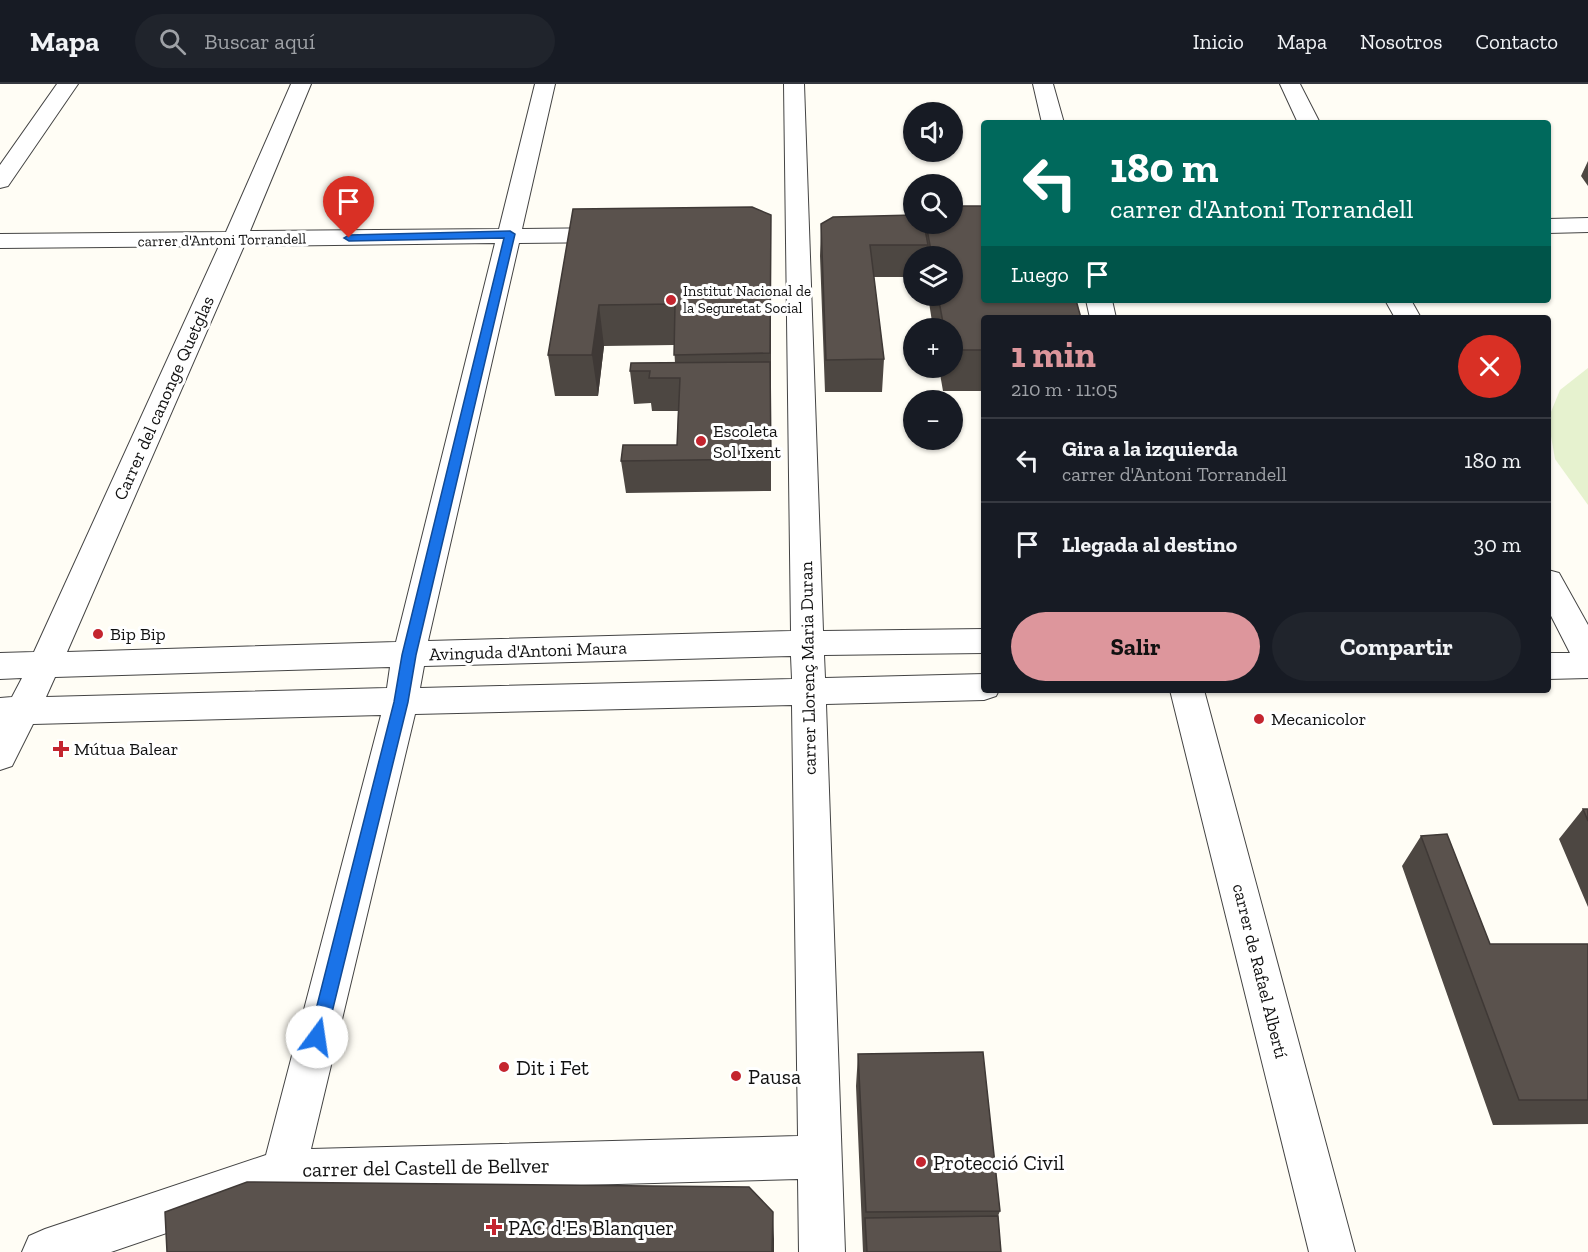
<!DOCTYPE html>
<html lang="es">
<meta charset="utf-8">
<style>
:root{--surface:#171b24;--page:#20242c;--text:#f1f3f6;--muted:#9ea1a6;--line:#363941;--accent:#dd969c}
body{margin:0;font-family:"Zilla Slab",serif;background:var(--page);color:var(--text);height:100vh;display:flex;flex-direction:column;font-size:22px;white-space:nowrap}
*{box-sizing:border-box;margin:0}
p{font-size:20px;color:var(--muted)}
.icon{flex:none;width:33px;height:33px;fill:none;stroke:currentColor;stroke-width:2;stroke-linecap:round;stroke-linejoin:round}
.map{position:relative;flex:1;overflow:hidden}
.sheet{position:absolute;left:981px;top:231px;width:570px;height:378px;display:flex;flex-direction:column;background:var(--surface);border-radius:6px;box-shadow:0 2px 4px #0004}
.sheet>*{flex:none}
.guide{position:absolute;left:981px;top:36px;width:570px;height:183px;border-radius:6px;box-shadow:0 2px 4px #0004;background:#00695c;color:#fff;overflow:hidden}
.buttons{position:absolute;left:903px;top:18px;display:grid;gap:12px}
.buttons a{display:grid;place-items:center;width:60px;height:60px;border-radius:50%;background:var(--surface);box-shadow:0 2px 4px #0004;font-size:30px}
.pin{position:absolute;display:grid;place-items:center;width:51px;height:51px;color:#fff;margin:-62px -26px;border-radius:50% 50% 50% 0;rotate:-45deg;box-shadow:0 0 6px #0007}
.pin .icon{rotate:45deg}
.me{position:absolute;width:66px;margin:-33px;rotate:14deg;stroke-linejoin:round;filter:drop-shadow(0 0 4px #0008)}
.turn{display:flex;align-items:center;gap:21px;height:126px;padding:0 30px;font-size:27px}
.turn .icon{width:78px;height:78px;stroke-width:2.5}
.turn b{display:block;font-size:42px;line-height:51px}
.then{display:flex;align-items:center;height:57px;padding:0 30px;background:#0003;gap:12px;font-size:22px}
.round{display:grid;place-items:center;flex:none;width:63px;height:63px;border-radius:32px;background:var(--page)}
.summary{display:flex;align-items:center;justify-content:space-between;height:102px;padding:0 30px}
h1{font-size:36px;font-weight:800;line-height:45px;color:var(--accent)}
.cta{display:flex;gap:12px;margin-top:auto;padding:12px 30px}
.cta a{flex:1;height:69px;border-radius:36px;background:var(--accent);color:#111;font-size:24px;font-weight:800;line-height:69px;text-align:center}
.cta a+a{background:var(--page);color:var(--text)}
ul{padding:0;list-style:none}
li{display:flex;align-items:center;gap:18px;height:84px;padding:0 30px;border-top:2px solid var(--line)}
li div{flex:1}
li b{display:block;font-size:22px}
li em{font-style:normal}
header{display:flex;align-items:center;gap:36px;box-sizing:border-box;height:84px;padding:0 30px;background:var(--surface);border-bottom:2px solid var(--line)}
header strong{font-size:28px}
nav{display:flex;gap:33px;margin-inline-start:auto;font-size:21px}
.search{width:420px;height:54px;background:var(--page);display:flex;align-items:center;gap:15px;box-sizing:border-box;padding:0 21px;border-radius:33px;color:var(--muted);font-size:22px}
.map>svg:first-child{display:block}
.pitch{fill:#e6f2cf}
.lines{fill:none;stroke-linecap:round;stroke-linejoin:round}
.minor-casing{stroke:#444;stroke-width:2}
.minor{fill:#fff;fill-rule:evenodd}
.wall{fill:#4d4742}
.shaded-wall{fill:#3f3936}
.building{fill:#5a524d;stroke:#3f3936;stroke-width:1.5}
.route{fill:#1a73e8;stroke:#114b97;stroke-width:1.5}
.poi-dot{fill:#c4252f;stroke:#fff;stroke-width:2}
.labels{text-anchor:middle;dominant-baseline:central;stroke-width:6;stroke-linejoin:round;paint-order:stroke}
.far-street-label{font-size:15px;fill:#111;stroke:#fff}
.far-poi-label{font-size:15px;fill:#111;stroke:#fff;text-anchor:start}
.street-label{font-size:18px;fill:#111;stroke:#fff}
.poi-label{font-size:18px;fill:#111;stroke:#fff;text-anchor:start}
.near-poi-label{font-size:21px;fill:#111;stroke:#fff;text-anchor:start}
.near-street-label{font-size:21px;fill:#111;stroke:#fff}
</style>
<header>
<strong>Mapa</strong>
<div class="search"><svg class="icon" aria-label="search" viewBox="0 0 24 24"><circle cx="10" cy="10" r="6"/><path d="M15 15l6 6"/></svg>Buscar aquí</div>
<nav><a>Inicio</a><a>Mapa</a><a>Nosotros</a><a>Contacto</a></nav>
</header>
<div class="map">
<svg width="1588" height="1168" viewBox="0 0 1588 1168">
<rect width="100%" height="100%" fill="#fffdf5"/>
<path class="pitch" d="M1588,284v137l-33,-46 -7,-40 12,-29z"/>
<g class="lines">
<defs>
<path id="minor" d="M57,0h21l-70,102 -8,2v-23z
M291,0h20l-61,147 249,-2 36,-145h20l-33,145 91,-1 8,2 4,5 -4,5 -8,2 -94,1 -91,398 363,-10 -7,-547h20l19,547 161,-2v24l-160,2 1,23 159,-4v16h15l-3,6 -12,4 -158,4 19,548h-46l-1,-73 -514,14 -173,59h-89l7,-16 16,-7 221,-74 115,-440 -348,9 -21,42 -12,4v-72l12,-1 10,-19 -22,1v-26l34,-1 185,-406 -219,2v-14l226,-2zM495,159l-99,399 -329,10 177,-406zM791,572l1,23 -372,9 4,-22zM390,583l-3,21 -341,9 9,-20zM792,621l6,431 -487,13 104,-435z
M1033,0h20l11,39h-22z
M1280,0h20l20,39h-22z
M1588,134v14l-40,1v-14z
M1086,216h26l4,18h-26z
M1385,216h26l10,18h-26z
M1548,486l11,3 29,52v53l-40,1v-26h22l-22,-43z
M1170,606h34l151,562h-46z"/>
</defs>
<use href="#minor" class="minor-casing"/>
<use href="#minor" class="minor"/>
</g>
<path class="wall" d="M1588,77v25l-7,-10z
M573,125l198,6v276l-145,2 -5,-32 56,-16 1,-34h-26l-1,-8 -17,1 -4,-33 45,-8 -1,-18 -70,1 -6,50h-43l-7,-41z
M821,140h131l32,94v73h-41l-4,-23h13v-40h-19l-5,-32h24v-40h-38v21h-40l10,82 -2,33h-57l-5,-136z
M1583,725h5v98l-29,-68z
M1421,752l69,108h98v180l-95,1 -91,-259z
M858,970l142,157 -2,5 3,36h-138l-7,-166z"/>
<path class="shaded-wall" d="M771,131v40l-1,139v-41z
M599,221l5,41 -6,50 -6,-41z
M773,1128l1,27v13h-2z"/>
<path class="building" d="M952,122h32v94h92l5,18h-97v32h-32v-22h-8l-6,-32h14v-40h-20l-6,-32h26z
M752,123l19,8 -1,138 -96,2 1,-51 -76,1 -7,50h-44l25,-146z
M914,131v9h10l4,21h-58l14,114 -58,1 -5,-136 12,-7z
M770,278l1,97 -150,2 2,-16h54l3,-67h-31l1,-7h-20l1,-8z
M1583,725h5v12z
M1447,750l43,110h98v156h-69l-98,-264z
M983,968l17,159 -134,1 -8,-158z
M247,1098l502,5 24,25 -1,40h-605l-2,-40z
M998,1132l3,36h-134l-2,-34z"/>
<path class="route" d="M510,147l5,3 -99,421 -8,47 -82,335 -3,5 -6,3 -6,-3 -2,-5 85,-335 8,-47 102,-417 -155,3 -5,-3 5,-3z"/>
<g class="poi-dot">
<circle cx="671" cy="216" r="6"/>
<circle cx="701" cy="357" r="6"/>
<circle cx="98" cy="550" r="6"/>
<circle cx="1259" cy="635" r="6"/>
<path d="M58 656h6v6h6v6h-6v6h-6v-6h-6v-6h6z"/>
<circle cx="504" cy="983" r="6"/>
<circle cx="736" cy="992" r="6"/>
<circle cx="921" cy="1078" r="6"/>
<path d="M491 1134h6v6h6v6h-6v6h-6v-6h-6v-6h6z"/>
</g>
<g class="labels">
<g class="far-street-label">
<text transform="translate(222 156) rotate(-1)">carrer d'Antoni Torrandell</text>
</g>
<g class="far-poi-label">
<text x="683" y="207">Institut Nacional de<tspan x="683" dy="17">la Seguretat Social</tspan></text>
</g>
<g class="street-label">
<text transform="translate(164 314) rotate(-66)">Carrer del canonge Quetglas</text>
<text transform="translate(528 567) rotate(-2)">Avinguda d'Antoni Maura</text>
<text transform="translate(808 584) rotate(-91)">carrer Llorenç Maria Duran</text>
<text transform="translate(1260 887) rotate(76)">carrer de Rafael Albertí</text>
</g>
<g class="poi-label">
<text x="713" y="347">Escoleta<tspan x="713" dy="21">Sol Ixent</tspan></text>
<text x="110" y="550">Bip Bip</text>
<text x="1271" y="635">Mecanicolor</text>
<text x="74" y="665">Mútua Balear</text>
</g>
<g class="near-poi-label">
<text x="516" y="983">Dit i Fet</text>
<text x="748" y="992">Pausa</text>
<text x="933" y="1078">Protecció Civil</text>
<text x="508" y="1143">PAC d'Es Blanquer</text>
</g>
<g class="near-street-label">
<text transform="translate(426 1083) rotate(-1)">carrer del Castell de Bellver</text>
</g>
</g>
</svg>
<div class="buttons">
<a><svg class="icon" aria-label="sound" viewBox="0 0 24 24"><path d="M4 9h4l5-4v14l-5-4H4zM17 9q2 3 0 6"/></svg></a>
<a><svg class="icon" aria-label="search" viewBox="0 0 24 24"><circle cx="10" cy="10" r="6"/><path d="M15 15l6 6"/></svg></a>
<a><svg class="icon" aria-label="layers" viewBox="0 0 24 24"><path d="M12 4l9 5-9 5-9-5zM3 14l9 5 9-5"/></svg></a>
<a>+</a>
<a>−</a>
</div>
<div class="pin" style="left:349px;top:154px;background:#d93025"><svg class="icon" aria-label="arrive" viewBox="0 0 24 24"><path d="M6 21V4h12l-3 4 3 4H6"/></svg></div>
<svg class="me" style="left:317px;top:953px" viewBox="-20 -20 40 40"><circle r="19" fill="#fff"/><path d="M0-13L10 11 0 6-10 11z" fill="#1a73e8"/></svg>
<div class="guide">
<div class="turn"><svg class="icon" aria-label="left" viewBox="0 0 24 24"><path d="M17 20v-9H6M10 6l-5 5 5 5"/></svg><div><b>180 m</b>carrer d'Antoni Torrandell</div></div>
<div class="then">Luego<svg class="icon" aria-label="arrive" viewBox="0 0 24 24"><path d="M6 21V4h12l-3 4 3 4H6"/></svg></div>
</div>
<section class="sheet">
<div class="summary"><div><h1>1 min</h1><p>210 m · 11:05</p></div><a class="round" style="background:#d93025;color:#fff"><svg class="icon" aria-label="close" viewBox="0 0 24 24"><path d="M6 6l12 12M18 6L6 18"/></svg></a></div>
<ul>
<li><svg class="icon" aria-label="left" viewBox="0 0 24 24"><path d="M17 20v-9H6M10 6l-5 5 5 5"/></svg><div><b>Gira a la izquierda</b><p>carrer d'Antoni Torrandell</p></div><em>180 m</em></li>
<li><svg class="icon" aria-label="arrive" viewBox="0 0 24 24"><path d="M6 21V4h12l-3 4 3 4H6"/></svg><div><b>Llegada al destino</b></div><em>30 m</em></li>
</ul>
<div class="cta"><a>Salir</a><a>Compartir</a></div>
</section>
</div>
